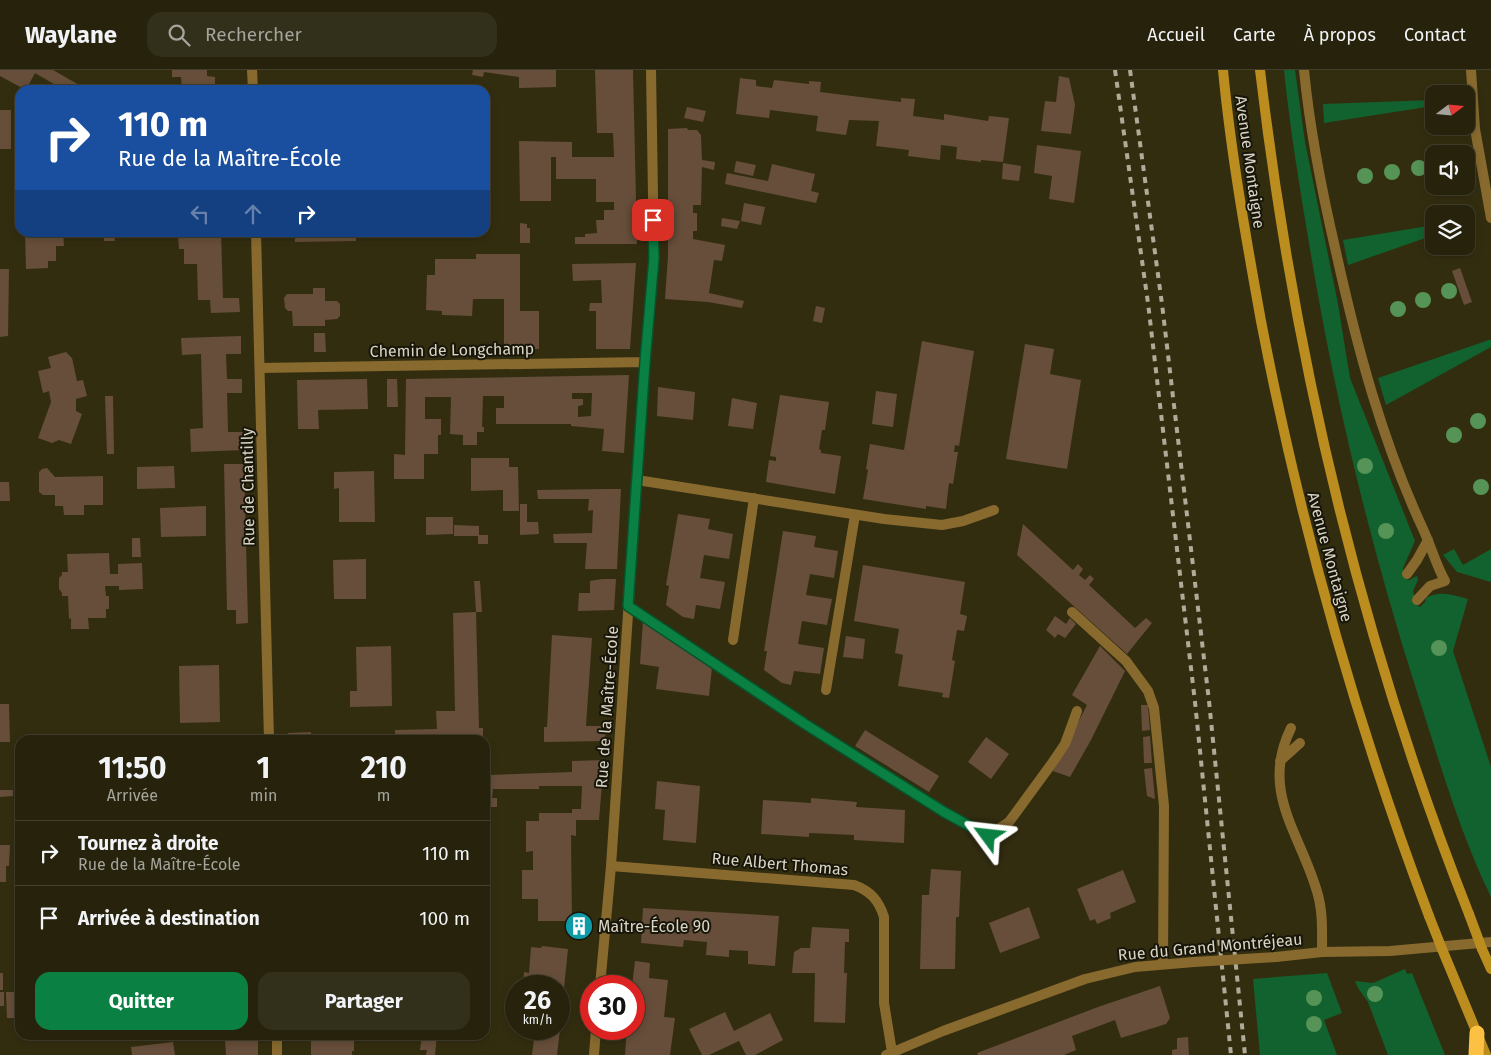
<!DOCTYPE html>
<html lang="fr">
<meta charset="utf-8">
<style>
:root{--surface:#26220c;--page:#322f1a;--text:#f1f3f6;--muted:#a4a49d;--line:#423f2d;--accent:#0b8043}
body{margin:0;font-family:"Fira Sans",sans-serif;background:var(--page);color:var(--text);height:100vh;display:flex;flex-direction:column;font-size:19px;white-space:nowrap}
*{box-sizing:border-box;margin:0}
p{font-size:16px;color:var(--muted)}
.icon{flex:none;width:28px;height:28px;fill:none;stroke:currentColor;stroke-width:2;stroke-linecap:round;stroke-linejoin:round}
.map{position:relative;flex:1;overflow:hidden}
.panel{position:absolute;left:15px;top:665px;width:475px;height:305px;display:flex;flex-direction:column;background:var(--surface);border-radius:15px;box-shadow:0 2px 8px #0003,0 0 0 1px var(--line)}
.panel>*{flex:none}
.guide{position:absolute;left:15px;top:15px;width:475px;height:152px;border-radius:15px;box-shadow:0 2px 8px #0003,0 0 0 1px var(--line);background:#1a4fa0;color:#fff;overflow:hidden}
.needle{width:32px;rotate:74deg}
.controls{position:absolute;left:1425px;top:15px;display:grid;gap:10px}
.controls a{display:grid;place-items:center;width:50px;height:50px;border-radius:10px;background:var(--surface);box-shadow:0 2px 8px #0003,0 0 0 1px var(--line);font-size:25px}
.speed{position:absolute;left:505px;top:905px;display:flex;gap:10px;font-size:25px;font-weight:700;text-align:center}
.speed>*{display:grid;place-content:center;width:65px;height:65px;border-radius:50%;background:var(--surface);box-shadow:0 2px 8px #0003,0 0 0 1px var(--line);line-height:1}
.speed small{font-size:12px;font-weight:400}
.speed .limit{border:8px solid #d22;background:#fff;color:#111}
.pin{position:absolute;display:grid;place-items:center;width:42px;height:42px;color:#fff;margin:-21px;border-radius:10px;box-shadow:0 2px 8px #0006}
.me{position:absolute;width:55px;margin:-28px;rotate:300deg;stroke-linejoin:round;filter:drop-shadow(0 0 4px #0008)}
.turn{display:flex;align-items:center;gap:18px;height:105px;padding:0 20px;font-size:22px}
.turn .icon{width:65px;height:65px;stroke-width:2.5}
.turn b{display:block;font-size:35px;line-height:42px}
.lanes{display:flex;align-items:center;height:48px;padding:0 20px;background:#0003;justify-content:center;gap:25px;direction:ltr}
.lanes .off{opacity:.35}
.eta{display:flex;justify-content:space-evenly;align-items:center;height:85px;text-align:center}
.eta b{font-size:30px;font-weight:700;line-height:35px}
.action{display:flex;gap:10px;margin-top:auto;padding:10px 20px}
.action a{flex:1;height:58px;border-radius:15px;background:var(--accent);color:#fff;font-size:20px;font-weight:700;line-height:58px;text-align:center}
.action a+a{background:var(--page);color:var(--text)}
ul{padding:0;list-style:none}
li{display:flex;align-items:center;gap:15px;height:65px;padding:0 20px;border-top:1px solid var(--line)}
li div{flex:1}
li b{display:block;font-size:19px}
li em{font-style:normal}
header{display:flex;align-items:center;gap:30px;box-sizing:border-box;height:70px;padding:0 25px;background:var(--surface);border-bottom:1px solid var(--line)}
header strong{font-size:24px}
nav{display:flex;gap:28px;margin-inline-start:auto;font-size:18px}
.search{width:350px;height:45px;background:var(--page);display:flex;align-items:center;gap:12px;box-sizing:border-box;padding:0 18px;border-radius:15px;color:var(--muted);font-size:19px}
.map>svg:first-child{display:block}
.green{fill:#11622e}
.building{fill:#664e3a;fill-rule:evenodd}
.lines{fill:none;stroke-linecap:round;stroke-linejoin:round}
.service{stroke:#886a2f;stroke-width:10}
.minor{stroke:#886a2f;stroke-width:10}
.tertiary{stroke:#886a2f;stroke-width:10}
.secondary{stroke:#bb8c1e;stroke-width:10}
.motorway{stroke:#fcc142;stroke-width:15}
.rail{stroke:#b0ab98;stroke-width:4;stroke-dasharray:6 6;stroke-linecap:butt}
.tertiary-bridge{stroke:#886a2f;stroke-width:10}
.secondary-bridge{stroke:#bb8c1e;stroke-width:10}
.tree{fill:#569356}
.route-casing{stroke:#07532c;stroke-width:12}
.route{stroke:#0b8043;stroke-width:9}
.labels{text-anchor:middle;dominant-baseline:central;stroke-width:4;stroke-linejoin:round;paint-order:stroke}
.street-label{font-size:16px;fill:#d9d5c5;stroke:#181509}
.poi-label{font-size:16px;fill:#d9d5c5;stroke:#181509;text-anchor:start}
</style>
<header>
<strong>Waylane</strong>
<div class="search"><svg class="icon" aria-label="search" viewBox="0 0 24 24"><circle cx="10" cy="10" r="6"/><path d="M15 15l6 6"/></svg>Rechercher</div>
<nav><a>Accueil</a><a>Carte</a><a>À propos</a><a>Contact</a></nav>
</header>
<div class="map">
<svg width="1491" height="985" viewBox="0 0 1491 985">
<rect width="100%" height="100%" fill="#332d10"/>
<path class="green" d="M1284,0h11l10,72 33,162 12,74 65,163 -12,27v7l3,4 3,1 8,-4 1,4 -5,11 4,14 3,2 5,-5 1,-4c14,-8 27,-3 42,1l-15,52 38,116v130c-31,-64 -51,-133 -73,-202 -47,-146 -83,-295 -108,-446 -10,-60 -20,-119 -26,-179z
M1432,30l1,6 -109,17 -1,-19z
M1434,155v10l-86,30 -5,-25z
M1489,270h2v7l-105,58 -8,-27z
M1454,479l9,16 28,-16v33l-34,-10 -14,-17z
M1405,899l2,5 5,-1 33,82h-57l-20,-53 -10,-14 -3,-7 18,2z
M1327,903l15,40 -18,7 13,35h-77l-7,-76z"/>
<path class="building" d="M0,0h53l35,20h-24l-29,-17 -9,17 -26,-14z
M172,0h35v6l8,1v13h-33l-1,-13h-9z
M473,0h83v17l-37,1v-11l-35,-5 -1,5 -11,-2z
M595,0h38l4,174h-62v-7h10v-3l12,-1 -1,-13h8v-10h10v-8h-18v-23h-40v-22h-5v44h-31l-1,-60 53,1v15h42l-1,-24h-16z
M1059,6l10,2 6,27 -4,29 -30,-3 4,-30 11,1z
M740,8l16,2v6l16,2 2,-8 35,4v-3l12,1 -1,10 81,10v-4l14,1 -2,17 31,4v-6l44,7 1,-5 20,2 -6,44 -22,-2v2l-25,-3 1,-12 -16,-2 -1,15 -32,-4 1,-6 -33,-4 3,-25 -30,-1 -3,15 -30,-4 2,-15 -48,-6 -1,8 -33,-4z
M687,37l19,4 -3,11 -19,-4z
M0,40h11v39h-11z
M687,58l1,2h9l4,5 1,25 13,2 -1,8 -12,-3 -1,38h-8v8h4v18h-4v8l32,6 -3,16 -8,-1 -5,33 35,8 -2,7 -34,-6 -43,-3 3,-43v-127z
M1037,75l44,6 -7,52 -25,-4 3,-23 -18,-3z
M1434,78v36h-3l-6,-35z
M736,91l20,4 -3,11 -19,-4z
M1003,93l18,3 -2,15 -17,-2z
M772,94l43,10 -4,17 8,2 -3,10 -91,-19 2,-11 41,8z
M744,133l21,4 -4,18 -20,-4z
M722,148l18,3 -3,8 -16,-3z
M520,153l7,1v4h3v15h-10z
M25,162h38l1,14h-8v15h-8v7l-22,1z
M104,162h10l1,9h-11z
M221,162l2,66h16l1,14 -29,1 -1,-13h-12l-1,-36h-13v-15h-5l-1,-15z
M295,162h61v9l-61,1z
M476,184h44v57h19v38l-35,1v-51h-31l-1,17 -30,-1v-4l-16,-1 1,-35h8v-16h41z
M636,193l-6,86h-34v-38h-7l1,-8h12l-1,-23 -28,1 -1,-17z
M1460,198l12,34 -8,3 -12,-34z
M0,199h9l-1,67 -8,1z
M313,218h12v13h12l3,3v12l-3,3 -12,1v6h-32l-1,-15h-4l-3,-3 -1,-10 3,-4h26z
M816,236l9,2 -3,15 -9,-2z
M314,263h11l1,19h-12z
M241,266v18h-15l1,25h15v14h-15l1,39h15l1,18 -53,2 -1,-23 13,-1 -2,-74 -19,1 -1,-17z
M922,271l52,10 -15,95 -4,-1 -1,7h4l-5,32 -4,-1 -3,26 -20,-3v3l-63,-10 5,-29 -2,-1 4,-25 34,6z
M1025,274l29,5 -4,25 31,6 -14,89 -61,-10z
M66,282l6,6 5,23 6,-1 4,16 -11,3v12l6,3 -11,30 -12,-4 -7,3 -14,-5 13,-36 -2,-11 -6,2 -5,-22 13,-3 -3,-11z
M629,305l-5,78 -22,-2 2,-22 -33,-3v-2h-75v-16h8v-12h-21l-1,31h2v5h-7v13h-14v-10l-13,-1 1,-37h-26v22h16v16h-3v19h-14v25h-30v-25l11,1 1,-76zM572,323h20l-1,23 -13,1v-11l5,-1v-6h-11z
M367,309l1,30 -50,1 1,19h-21l-1,-49z
M387,309h10l1,28h-11z
M658,317l37,5 -2,28 -36,-4z
M876,321l21,3 -4,33 -21,-3z
M780,325l49,7 -4,28h-3l-3,19 2,1v3l20,3 -6,38 -69,-12 3,-22 7,1v-4l-6,-1z
M105,326h8l1,58h-7z
M732,328l25,5 -4,26 -25,-3z
M471,388h38v9h9l1,44h-16v-21l-32,1z
M224,394h20l4,159 -12,1v-14h-9z
M174,396l1,22 -38,1v-22z
M47,398l8,9 48,-1v29h-19v10h-20l-1,-9h-8v-11h-12l-4,-3v-20l3,-3z
M374,401l1,51h-36v-34l-5,1v-17z
M0,412h9l1,19h-10z
M605,419h16l-4,80h-32l2,-26h-33l-1,-9 39,-1 1,-23 -5,1 1,-12h-51l-1,-9z
M520,434h7v18h11l1,12 -19,1z
M206,436v30l-45,1 -1,-29z
M678,444l32,5 -2,10 25,5 -4,25 -25,-4 -2,12 -2,11 25,4 -5,27 -24,-4 -2,14 -11,-2 -17,-12 3,-19 -3,-1z
M426,447h27v17l-27,1z
M1023,454l50,46 5,-6 5,5 -4,6 6,5 5,-5 4,4 -5,6 46,43 11,-10 6,5 -25,31 -110,-99z
M454,455l25,1v9h9v9h-10v-8h-24z
M783,461l33,5 -2,11 24,4 -4,27 -24,-4 -4,21 26,4 -5,26 -25,-4 -4,23 26,4 -4,26 -26,-3 -3,14 -9,-2 -18,-13 3,-19h-3z
M132,468h8l1,19h-9z
M109,483l1,21h8v-10l24,-1 1,26 -24,1v-4h-14l1,10h3v13h-3v9h-18l1,11h-18v-11l-2,1 -1,-23h-6v-3l-3,-4v-11l3,-3v-3h6l-1,-18z
M366,489v40h-32l-1,-39z
M863,495l102,17 -5,32 7,2 -3,15 -7,-1 -5,30 3,1 -6,37 -7,-1 1,-4 -45,-7 5,-31 -8,-2 4,-24 -45,-8z
M602,509h14l-2,31 -36,1 1,-18h11v-12z
M474,511h6l2,31h-6z
M476,542l3,116h4v12h-88v-10l42,-1 -1,-18h19l-2,-98z
M1055,546l11,8 4,-6 6,6 -11,14 -7,-4 -3,4 -9,-8z
M643,550l69,47 -3,29 -53,-7 3,-22 -19,-3z
M552,565l40,3 -6,88h20l-1,15 -61,1v-15h3z
M846,566l19,3 -2,20 -20,-2z
M391,576l1,60 -42,1v-16h7l-1,-44z
M1100,576l25,25 -34,69 -21,37 -17,-6 34,-66 -15,-10z
M219,595l1,57 -40,1 -1,-57z
M0,634h9l1,38h-10z
M1141,635h7l2,25 -8,1z
M865,660l74,46 -10,16 -74,-46z
M311,662v8h-23v-7z
M1150,666l2,27h-8l-1,-26z
M986,667l23,17 -18,25 -23,-17z
M485,686h4v19l83,-3v-11l32,-1 -5,60h-23v16l-5,-1 1,86 19,-1 -1,11 -22,1 -1,-11h-29v-22h-16v-29h11v-19l-7,1v-31h13v-8h33v-4h9l1,-23h-43v3h-46l-1,9h5v9h-12z
M1152,698l3,31 -8,-3 -3,-27z
M657,711l43,5 -4,57 -33,-3 2,-30 -10,-1z
M0,720h13v6l-13,1z
M811,728l46,4 -1,5 49,3 -1,33 -50,-3v-5l-45,-2v4l-48,-3 2,-34 48,3z
M0,775h10l-1,21h-3v16h-6z
M931,799l30,2 -2,46h-3l-1,52h-35l2,-74h7z
M1123,800l13,32 -26,11 1,5 -14,6 -2,-5 -5,2 -13,-32z
M1029,837l11,31 -40,15 -11,-30z
M643,838l136,8 -4,50 -27,-2v-13l-19,-1v7l-23,-2 1,-13 -23,-2 -1,7 -42,-4z
M812,857l37,2v13h-4l-1,31h3l-2,50 -31,-1 1,-49h-23l2,-21 7,-4h9z
M542,876l26,3 -8,78h-1v-41h-36l1,-14 5,1 2,-26 10,1z
M635,891l15,2 -1,15 19,2 -4,37 11,1 -5,37h-45l2,-26h7v-43h-2z
M0,903h3v17h-3z
M1160,916l10,32 -4,6 -45,14 -6,-18 -43,16 4,14 -12,5h-86l-1,-2 121,-46z
M0,922h4v14h-4z
M6,922h14v26h-13z
M725,942l9,19 36,-18 13,27 -28,15h-9l-7,-14 -30,14h-7l-13,-26z
M523,959h37l-3,26h-25l2,-16 -12,-2z
M311,965h43v16h-2v4h-41z
M422,965h15l-2,20h-9l1,-5h-7z
M1188,967l1,18h-17v-5l5,-1v-11z
M258,969v16h-32l-1,-15z
M173,972l2,13h-43l-1,-8z"/>
<g class="lines">
<path class="service" d="M1304,0c6,62 18,122 32,182 21,95 46,189 87,277 8,17 13,36 22,52l-15,5 -13,14
M1471,0l4,59 16,89
M1407,504l10,-14 11,-20
M1291,658c-32,65 11,107 27,167 5,18 4,38 4,57
M1280,691l20,-18"/>
<path class="minor" d="M252,0l1,20
M256,162l13,508
M260,298l385,-6
M637,410l247,39 58,6 21,-4 31,-11
M628,536l177,118 140,88 43,24 21,-14 41,-56 15,-22 12,-33
M1072,542l54,49 22,30 6,17 10,98 -1,157
M733,570l21,-142
M826,620l29,-175
M611,796l243,19c17,6 25,16 30,32v86l8,49
M600,916l11,-120 34,-504 9,-104 -3,-188
M277,965v20
M594,985l2,-26"/>
<path class="tertiary" d="M1276,887l46,-5 68,-1 101,-9
M886,985l57,-24 142,-52 50,-12 59,-5"/>
<path class="secondary" d="M1223,0c8,84 23,168 38,251 39,203 95,402 168,595
M1260,0c34,289 102,574 209,844
M1442,879l44,106
M1482,879l9,20"/>
<path class="motorway" d="M1476,985l1,-22"/>
<path class="rail" d="M1115,0l33,233 47,399 36,353
M1130,0l32,234 47,397 36,354"/>
<path class="tertiary-bridge" d="M1194,892l82,-5"/>
<path class="secondary-bridge" d="M1469,844l13,35
M1429,846l13,33"/>
</g>
<g class="tree">
<circle cx="1419" cy="98" r="8"/>
<circle cx="1392" cy="102" r="8"/>
<circle cx="1365" cy="106" r="8"/>
<circle cx="1449" cy="221" r="8"/>
<circle cx="1423" cy="230" r="8"/>
<circle cx="1398" cy="239" r="8"/>
<circle cx="1478" cy="351" r="8"/>
<circle cx="1454" cy="365" r="8"/>
<circle cx="1365" cy="396" r="8"/>
<circle cx="1481" cy="417" r="8"/>
<circle cx="1386" cy="461" r="8"/>
<circle cx="1439" cy="578" r="8"/>
<circle cx="1375" cy="924" r="8"/>
<circle cx="1314" cy="928" r="8"/>
<circle cx="1314" cy="954" r="8"/>
</g>
<g class="lines">
<defs>
<path id="route" d="M653,150l1,38 -9,104 -17,244 177,118 139,88 44,24"/>
</defs>
<use href="#route" class="route-casing"/>
<use href="#route" class="route"/>
</g>
<defs>
<symbol id="building-disc" viewBox="-11 -11 22 22"><circle r="9.5" fill="#0f9aa8" stroke="#181509"/><path d="M-4-6H4V6H1V3H-1V6H-4ZM-2.5-4.3h1.7v1.8h-1.7ZM.8-4.3h1.7v1.8H.8ZM-2.5-1h1.7V.8h-1.7ZM.8-1h1.7V.8H.8Z" fill="#fff"/></symbol>
</defs>
<g fill-rule="evenodd">
<use href="#building-disc" x="563" y="840" width="32" height="32"/>
</g>
<g class="labels">
<g class="street-label">
<text transform="translate(1250 92) rotate(82)">Avenue Montaigne</text>
<text transform="translate(452 280) rotate(-1)">Chemin de Longchamp</text>
<text transform="translate(248 417) rotate(-91)">Rue de Chantilly</text>
<text transform="translate(1330 487) rotate(75)">Avenue Montaigne</text>
<text transform="translate(607 637) rotate(-86)">Rue de la Maître-École</text>
<text transform="translate(780 794) rotate(5)">Rue Albert Thomas</text>
<text transform="translate(1210 877) rotate(-5)">Rue du Grand Montréjeau</text>
</g>
<g class="poi-label">
<text x="598" y="856">Maître-École 90</text>
</g>
</g>
</svg>
<div class="controls">
<a><svg class="needle" viewBox="-14 -14 28 28"><path d="M0-13l5 13h-10z" fill="#e53935"/><path d="M0 13l5-13h-10z" fill="#a4a49d"/></svg></a>
<a><svg class="icon" aria-label="sound" viewBox="0 0 24 24"><path d="M4 9h4l5-4v14l-5-4H4zM17 9q2 3 0 6"/></svg></a>
<a><svg class="icon" aria-label="layers" viewBox="0 0 24 24"><path d="M12 4l9 5-9 5-9-5zM3 14l9 5 9-5"/></svg></a>
</div>
<div class="speed"><div>26<small>km/h</small></div><div class="limit">30</div></div>
<div class="pin" style="left:653px;top:150px;background:#d93025"><svg class="icon" aria-label="arrive" viewBox="0 0 24 24"><path d="M6 21V4h12l-3 4 3 4H6"/></svg></div>
<svg class="me" style="left:988px;top:766px" viewBox="-20 -20 40 40"><path d="M0-17L14 15 0 8-14 15z" fill="#0b8043" stroke="#fff" stroke-width="4"/></svg>
<div class="guide">
<div class="turn"><svg class="icon" aria-label="right" viewBox="0 0 24 24"><path d="M7 20v-9h11M14 6l5 5-5 5"/></svg><div><b>110 m</b>Rue de la Maître-École</div></div>
<div class="lanes"><svg class="icon off" aria-label="left" viewBox="0 0 24 24"><path d="M17 20v-9H6M10 6l-5 5 5 5"/></svg><svg class="icon off" aria-label="ahead" viewBox="0 0 24 24"><path d="M12 20V5M6 11l6-6 6 6"/></svg><svg class="icon" aria-label="right" viewBox="0 0 24 24"><path d="M7 20v-9h11M14 6l5 5-5 5"/></svg></div>
</div>
<section class="panel">
<div class="eta">
<div><b>11:50</b><p>Arrivée</p></div>
<div><b>1</b><p>min</p></div>
<div><b>210</b><p>m</p></div>
</div>
<ul>
<li><svg class="icon" aria-label="right" viewBox="0 0 24 24"><path d="M7 20v-9h11M14 6l5 5-5 5"/></svg><div><b>Tournez à droite</b><p>Rue de la Maître-École</p></div><em>110 m</em></li>
<li><svg class="icon" aria-label="arrive" viewBox="0 0 24 24"><path d="M6 21V4h12l-3 4 3 4H6"/></svg><div><b>Arrivée à destination</b></div><em>100 m</em></li>
</ul>
<div class="action"><a>Quitter</a><a>Partager</a></div>
</section>
</div>
